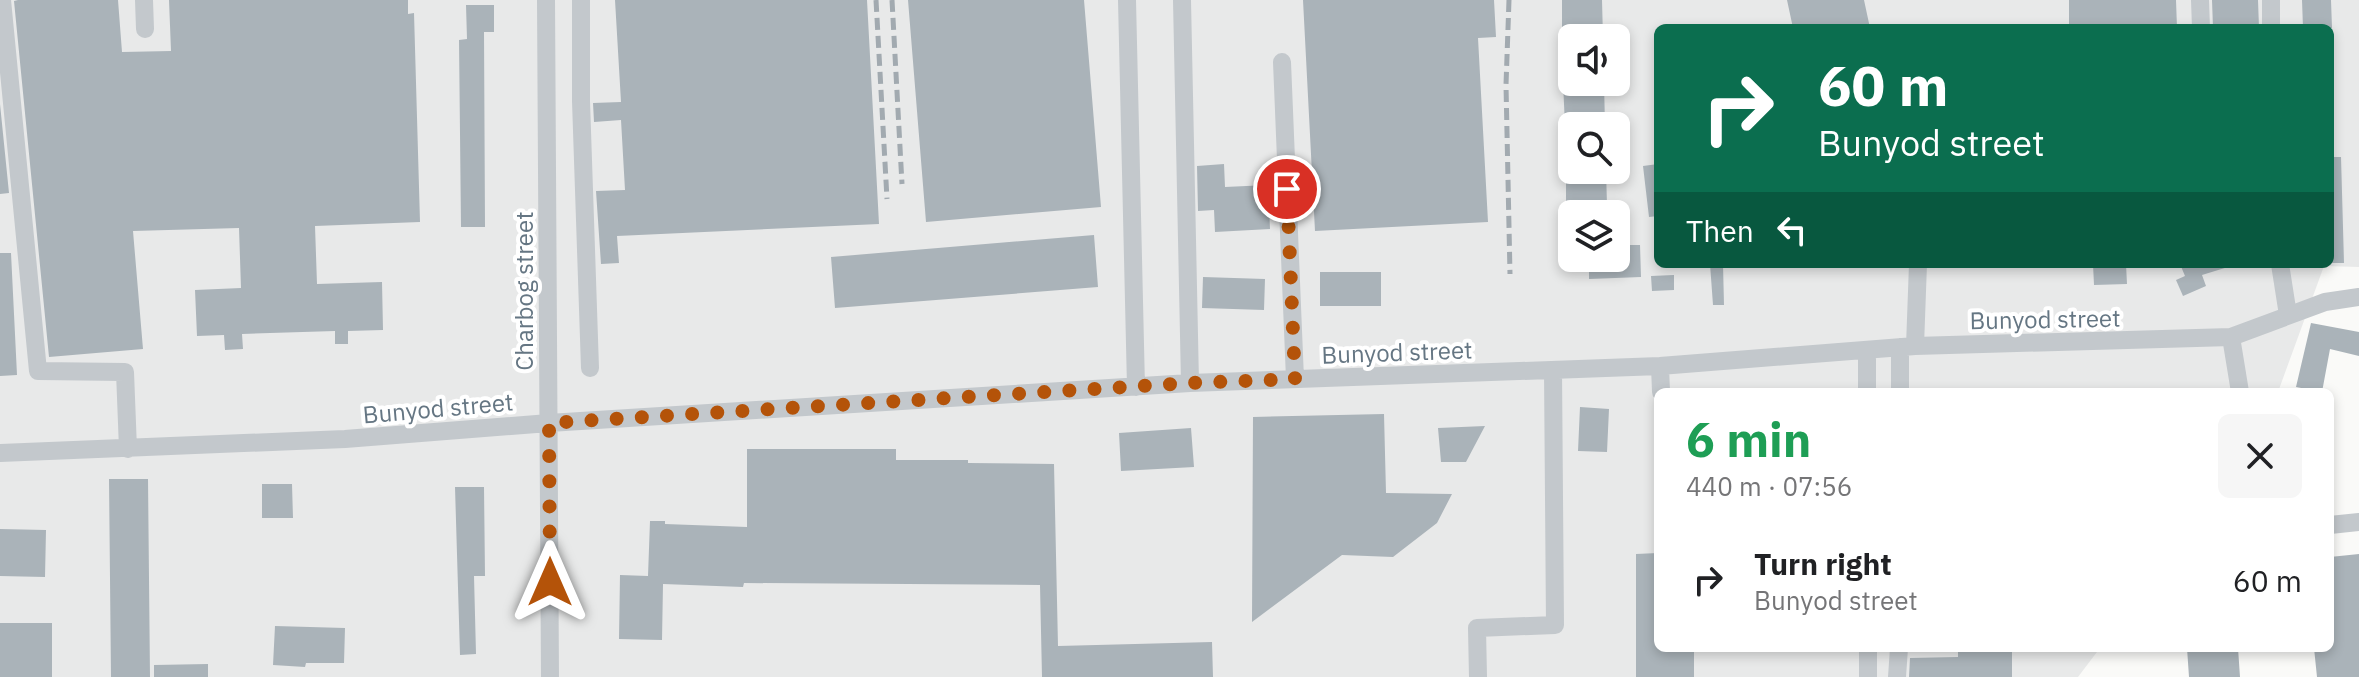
<!DOCTYPE html>
<meta charset="utf-8">
<style>
:root{--surface:#fff;--page:#f6f6f6;--text:#202124;--muted:#757577}
body{margin:0;font-family:"IBM Plex Sans",sans-serif;background:var(--page);color:var(--text);height:100vh;display:flex;flex-direction:column;font-size:30px;white-space:nowrap}
*{box-sizing:border-box;margin:0}
p{font-size:26px;color:var(--muted)}
.icon{flex:none;width:44px;height:44px;fill:none;stroke:currentColor;stroke-width:2;stroke-linecap:round;stroke-linejoin:round}
.map{position:relative;flex:1;overflow:hidden}
.panel{position:absolute;left:1654px;top:388px;width:680px;height:264px;display:flex;flex-direction:column;background:var(--surface);border-radius:12px;box-shadow:0 4px 12px #0003}
.panel>*{flex:none}
.hud{position:absolute;left:1654px;top:24px;width:680px;height:244px;border-radius:12px;box-shadow:0 4px 12px #0003;background:#0b6e4f;color:#fff;overflow:hidden}
.buttons{position:absolute;left:1558px;top:24px;display:grid;gap:16px}
.buttons a{display:grid;place-items:center;width:72px;height:72px;border-radius:12px;background:var(--surface);box-shadow:0 4px 12px #0003;font-size:40px}
.pin{position:absolute;display:grid;place-items:center;width:68px;height:68px;color:#fff;margin:-34px;border:4px solid #fff;border-radius:50%;box-shadow:0 2px 8px #0007}
.me{position:absolute;width:88px;margin:-44px;rotate:0deg;stroke-linejoin:round;filter:drop-shadow(0 0 6px #0008)}
.turn{display:flex;align-items:center;gap:28px;height:168px;padding:0 32px;font-size:36px}
.turn .icon{width:104px;height:104px;stroke-width:2.5}
.turn b{display:block;font-size:56px;line-height:68px}
.then{display:flex;align-items:center;height:76px;padding:0 32px;background:#0003;gap:16px;font-size:30px}
.round{display:grid;place-items:center;flex:none;width:84px;height:84px;border-radius:12px;background:var(--page)}
.overview{display:flex;align-items:center;justify-content:space-between;height:136px;padding:0 32px}
h1{font-size:48px;font-weight:700;line-height:60px;color:#1e9e55}
ul{padding:0;list-style:none}
li{display:flex;align-items:center;gap:24px;height:112px;padding:0 32px}
li div{flex:1}
li b{display:block;font-size:30px}
li em{font-style:normal}
.map>svg:first-child{display:block}
.built{fill:#e8e9e9;fill-rule:evenodd}
.building{fill:#aab3b9}
.lines{fill:none;stroke-linecap:round;stroke-linejoin:round}
.minor{stroke:#c3c8cc;stroke-width:18}
.rail{stroke:#a2aab0;stroke-width:5;stroke-dasharray:12 6;stroke-linecap:butt}
.route{stroke:#b45309;stroke-width:14;stroke-dasharray:0 25.2}
.labels{text-anchor:middle;dominant-baseline:central;stroke-width:8;stroke-linejoin:round;paint-order:stroke}
.street-label{font-size:24px;fill:#657683;stroke:#fff}
</style>
<div class="map">
<svg width="2359" height="677" viewBox="0 0 2359 677">
<rect width="100%" height="100%" fill="#fafaf8"/>
<path class="built" d="M0,0h2359v267l-35,-1 -46,126h-620v256h442l-22,29h-2078zM1658,28h672v236h-672zM1572,38h44v44h-44zM1572,126h44v44h-44zM1572,214h44v44h-44z"/>
<path class="building" d="M18,0h100l4,52 49,-1 -2,-51h239v14l6,-1 6,209 -105,4 2,58 65,-2 1,48 -35,1v13h-13v-13l-93,3 1,15 -18,1 -1,-15 -27,1 -2,-46 46,-2 -2,-60 -106,3 10,118 -94,8 -35,-356z
M615,0h252l12,224 -262,12 2,27 -18,1 -5,-73 29,-1 -4,-70 -27,2 -1,-19 28,-1z
M908,0h176l17,207 -175,15z
M1303,0h191l2,37 -18,1 10,184 -173,9z
M1562,0h40l1,38h-41z
M1787,0h77l6,28h-77z
M2069,0h107l1,28h-108z
M2212,0h46l1,28h-46z
M2302,0h29l1,28h-29z
M466,5h28v27h-10l1,195h-24l-2,-187 8,-1z
M1563,82h41l1,44h-40z
M0,104l9,89 -9,1z
M2330,157h11l3,106h-14z
M1224,164l1,23 43,-2 2,44 -55,3 -1,-22 -16,1 -1,-45z
M1658,164v52l-9,1 -6,-51z
M1566,170h40l1,35 -41,1z
M1094,235l4,52 -263,21 -4,-51z
M1616,245h24l1,32 -52,2v-21h27z
M0,253h11l6,122 -17,1z
M1710,264h13l1,41h-11z
M2093,264h33l1,20 -33,1z
M2180,264h48v3l-26,8 4,11 -23,10 -7,-16 9,-4z
M1320,272h61v34h-61z
M1674,275v15l-22,1 -1,-15z
M1203,277l62,2 -1,31 -62,-2z
M2311,323l48,9v24l-29,-7 -8,43 -26,-5z
M1580,407l29,2 -2,43 -29,-1z
M1384,414l2,79 66,1 -15,29 -44,34 -51,-2 -90,67 1,-205z
M1485,426l-19,36h-25l-3,-34z
M1191,428l3,39 -73,4 -2,-38z
M747,449h149v11h72v3l86,1 4,182 154,-4 1,35h-171l-2,-92 -296,-2 -1,4 -80,-3 -1,56 -43,-1 1,-64 28,1 2,-55h15v3l82,3z
M109,479h39l2,198h-39z
M262,484h30l1,34h-31z
M455,487h29l1,89h-11l2,78 -16,1z
M0,529l46,1 -1,47 -45,-1z
M1658,553v95h36v29h-58v-123z
M2359,554v123h-42l-3,-29h16v-91z
M0,623h52v54h-52z
M275,626l70,2 -1,35h-38l-1,4 -32,-2z
M1958,648h54v29h-103l1,-19 48,-1z
M2187,648h51l2,29h-51z
M208,664v13h-54v-12z"/>
<g class="lines">
<path class="minor" d="M2,0l36,371 87,1 3,77
M144,0l1,29
M546,0l4,677
M581,0v101l9,267
M1127,0l9,387
M1182,0l8,383
M2200,0l1,28
M2271,0v28
M1282,62l13,317
M2280,264l8,51
M2231,337l9,55
M1915,346l3,-82
M1900,347v45
M1867,350v42
M1660,366l1,26
M0,453l345,-14 204,-16 641,-40 470,-17 255,-20 316,-9 94,-35 34,-5
M2330,525l29,-3
M1868,648v29
M1478,677l-1,-49 78,-3 -2,-255
M1897,677l2,-29"/>
<path class="rail" d="M876,0l11,199
M892,0l10,184
M1509,0l-3,85 4,189"/>
</g>
<g class="lines">
<path class="route" d="M550,582l-1,-159 641,-40 105,-4 -8,-190"/>
</g>
<g class="labels">
<g class="street-label">
<text transform="translate(524 291) rotate(-90)">Charbog street</text>
<text transform="translate(2045 319) rotate(-1)">Bunyod street</text>
<text transform="translate(1397 352) rotate(-2)">Bunyod street</text>
<text transform="translate(438 408) rotate(-5)">Bunyod street</text>
</g>
</g>
</svg>
<div class="buttons">
<a><svg class="icon" aria-label="sound" viewBox="0 0 24 24"><path d="M4 9h4l5-4v14l-5-4H4zM17 9q2 3 0 6"/></svg></a>
<a><svg class="icon" aria-label="search" viewBox="0 0 24 24"><circle cx="10" cy="10" r="6"/><path d="M15 15l6 6"/></svg></a>
<a><svg class="icon" aria-label="layers" viewBox="0 0 24 24"><path d="M12 4l9 5-9 5-9-5zM3 14l9 5 9-5"/></svg></a>
</div>
<div class="pin" style="left:1287px;top:189px;background:#d93025"><svg class="icon" aria-label="arrive" viewBox="0 0 24 24"><path d="M6 21V4h12l-3 4 3 4H6"/></svg></div>
<svg class="me" style="left:550px;top:582px" viewBox="-20 -20 40 40"><path d="M0-17L14 15 0 8-14 15z" fill="#b45309" stroke="#fff" stroke-width="4"/></svg>
<div class="hud">
<div class="turn"><svg class="icon" aria-label="right" viewBox="0 0 24 24"><path d="M7 20v-9h11M14 6l5 5-5 5"/></svg><div><b>60 m</b>Bunyod street</div></div>
<div class="then">Then<svg class="icon" aria-label="left" viewBox="0 0 24 24"><path d="M17 20v-9H6M10 6l-5 5 5 5"/></svg></div>
</div>
<section class="panel">
<div class="overview"><div><h1>6 min</h1><p>440 m · 07:56</p></div><a class="round"><svg class="icon" aria-label="close" viewBox="0 0 24 24"><path d="M6 6l12 12M18 6L6 18"/></svg></a></div>
<ul>
<li><svg class="icon" aria-label="right" viewBox="0 0 24 24"><path d="M7 20v-9h11M14 6l5 5-5 5"/></svg><div><b>Turn right</b><p>Bunyod street</p></div><em>60 m</em></li>
</ul>
</section>
</div>
